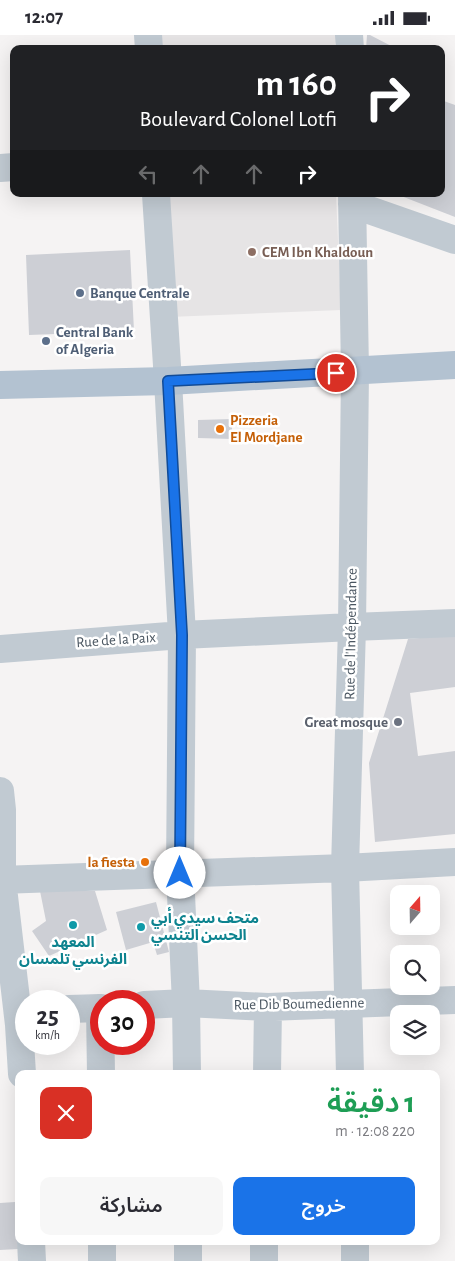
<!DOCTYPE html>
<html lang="ar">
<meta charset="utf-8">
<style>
:root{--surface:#fff;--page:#f7f7f7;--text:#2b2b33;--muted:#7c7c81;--accent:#1a73e8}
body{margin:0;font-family:"Alegreya Sans","Noto Sans Arabic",sans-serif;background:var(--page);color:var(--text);direction:rtl;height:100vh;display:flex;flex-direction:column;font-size:19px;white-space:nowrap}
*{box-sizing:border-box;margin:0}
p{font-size:16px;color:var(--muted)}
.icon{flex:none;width:28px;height:28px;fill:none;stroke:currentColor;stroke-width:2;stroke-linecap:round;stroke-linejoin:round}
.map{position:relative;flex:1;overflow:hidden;direction:ltr}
.side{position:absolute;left:15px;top:1035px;width:425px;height:175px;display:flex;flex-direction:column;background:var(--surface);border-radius:10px;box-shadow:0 5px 20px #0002;direction:rtl}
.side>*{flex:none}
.hud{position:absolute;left:10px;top:10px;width:435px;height:152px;border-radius:10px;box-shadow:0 5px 20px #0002;direction:rtl;background:#202124;color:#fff;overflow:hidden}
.needle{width:32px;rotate:20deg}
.tools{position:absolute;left:390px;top:850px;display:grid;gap:10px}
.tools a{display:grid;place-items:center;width:50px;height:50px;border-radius:10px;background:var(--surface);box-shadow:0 5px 20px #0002;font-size:25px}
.speed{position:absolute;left:15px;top:955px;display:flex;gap:10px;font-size:25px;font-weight:700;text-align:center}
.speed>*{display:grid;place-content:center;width:65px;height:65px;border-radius:50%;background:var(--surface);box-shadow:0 5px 20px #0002;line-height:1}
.speed small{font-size:12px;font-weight:400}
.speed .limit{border:8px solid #d22;background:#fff;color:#111}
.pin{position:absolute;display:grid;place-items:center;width:42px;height:42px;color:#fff;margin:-21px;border:2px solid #fff;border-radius:50%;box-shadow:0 1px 5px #0007}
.me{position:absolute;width:55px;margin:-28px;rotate:0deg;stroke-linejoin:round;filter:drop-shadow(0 0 4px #0008)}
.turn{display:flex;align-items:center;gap:18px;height:105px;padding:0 25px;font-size:22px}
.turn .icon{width:65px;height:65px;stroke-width:2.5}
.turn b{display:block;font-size:35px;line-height:42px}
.lanes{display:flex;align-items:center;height:48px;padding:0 25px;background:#0003;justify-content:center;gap:25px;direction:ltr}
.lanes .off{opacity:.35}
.round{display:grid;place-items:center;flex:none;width:52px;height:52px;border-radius:10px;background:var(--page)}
.summary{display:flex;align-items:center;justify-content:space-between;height:85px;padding:0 25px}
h1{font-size:30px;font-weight:600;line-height:38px;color:#1e9e55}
.cta{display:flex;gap:10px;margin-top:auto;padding:10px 25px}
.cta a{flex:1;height:58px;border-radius:10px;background:var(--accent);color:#fff;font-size:20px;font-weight:600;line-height:58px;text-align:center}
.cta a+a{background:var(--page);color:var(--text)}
.status{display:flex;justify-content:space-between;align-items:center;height:35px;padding:0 25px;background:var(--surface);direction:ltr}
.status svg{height:14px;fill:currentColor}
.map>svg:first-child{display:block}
.education{fill:#e6e4e5}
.building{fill:#cdcfd5}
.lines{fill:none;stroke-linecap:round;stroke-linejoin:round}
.minor{stroke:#c1cad2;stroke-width:28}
.major{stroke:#b3c2d1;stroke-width:28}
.route-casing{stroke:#114b97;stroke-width:12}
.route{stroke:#1a73e8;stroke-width:9}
.education-dot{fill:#8d6e63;stroke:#fff;stroke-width:2}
.service-dot{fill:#5c6f8a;stroke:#fff;stroke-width:2}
.food-dot{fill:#e8710a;stroke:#fff;stroke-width:2}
.worship-dot{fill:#6b7280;stroke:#fff;stroke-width:2}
.culture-dot{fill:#0f9aa8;stroke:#fff;stroke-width:2}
.labels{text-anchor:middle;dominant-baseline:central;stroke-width:5;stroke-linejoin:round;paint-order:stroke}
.education-label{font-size:15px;font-weight:bold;fill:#785e54;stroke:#fff;text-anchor:start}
.service-label{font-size:15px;font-weight:bold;fill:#4e5e75;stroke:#fff;text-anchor:start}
.food-label{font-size:15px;font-weight:bold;fill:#c56008;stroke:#fff;text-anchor:start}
.street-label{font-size:15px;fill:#4a5661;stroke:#fff}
.worship-label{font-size:15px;font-weight:bold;fill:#5b616d;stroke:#fff;text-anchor:end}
.culture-label{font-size:15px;font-weight:bold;fill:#0d838f;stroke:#fff;text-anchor:start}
</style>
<div class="status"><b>12:07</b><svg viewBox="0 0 49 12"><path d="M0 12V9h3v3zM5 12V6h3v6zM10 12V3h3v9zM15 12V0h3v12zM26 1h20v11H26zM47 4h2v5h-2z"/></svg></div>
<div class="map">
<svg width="455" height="1226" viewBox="0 0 455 1226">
<rect width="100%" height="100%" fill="#f5f3f3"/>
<path class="education" d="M157,0h179l-1,14h-177z
M163,159h173l5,116 -172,7z"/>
<path class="building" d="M367,0h3l27,14h-31z
M441,65l14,5v112l-59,-23h45z
M130,215l4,81 -105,4 -3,-80z
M232,384v20l-34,-1v-18z
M455,600v52l-45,6 8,63 37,-5v83l-80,8 -6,-79 39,-124z
M40,856h55l12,39 -58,26 -17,-25 14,-10z
M156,867l13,50 -12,3 -4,-13 -27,8 -10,-38z
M15,1167l3,47 -18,1v-47z"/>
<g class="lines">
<path class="minor" d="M148,0l1,14
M349,0l1,14
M0,133l14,-1
M156,159l12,187 14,254 -2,238 6,130 1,71
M352,169l103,36
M0,614l182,-14 170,-8 103,-4
M0,756l2,19v69l17,146 3,49
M0,845l345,-12 110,-6
M144,970l42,-2 82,4 187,-7
M100,973l1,66
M69,974l32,-1
M267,1039l1,-67
M350,1039l-5,-206 7,-241 3,-255 -3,-178
M31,1206l1,20
M102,1206v20
M188,1206v20
M355,1206v20
M264,1226v-20"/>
<path class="major" d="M0,350l168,-4 287,-16"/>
</g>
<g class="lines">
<defs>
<path id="route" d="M180,838l2,-238 -14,-254 168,-8"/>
</defs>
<use href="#route" class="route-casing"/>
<use href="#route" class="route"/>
</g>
<circle class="education-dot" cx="252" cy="217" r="5"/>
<g class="service-dot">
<circle cx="80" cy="258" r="5"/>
<circle cx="46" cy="306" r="5"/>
</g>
<g class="food-dot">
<circle cx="220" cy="394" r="5"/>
<circle cx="145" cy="827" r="5"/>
</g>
<circle class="worship-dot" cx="398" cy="687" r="5"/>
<g class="culture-dot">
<circle cx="73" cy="890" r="5"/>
<circle cx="141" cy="892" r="5"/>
</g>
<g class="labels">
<g class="education-label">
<text x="262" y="217">CEM Ibn Khaldoun</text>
</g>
<g class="service-label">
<text x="90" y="258">Banque Centrale</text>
<text x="56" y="297">Central Bank<tspan x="56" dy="17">of Algeria</tspan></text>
</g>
<g class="food-label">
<text x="230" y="385">Pizzeria<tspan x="230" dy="17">El Mordjane</tspan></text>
<text x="135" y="827" text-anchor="end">la fiesta</text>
</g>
<g class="street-label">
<text transform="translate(351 599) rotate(-89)">Rue de l'Indépendance</text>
<text transform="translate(116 605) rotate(-4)">Rue de la Paix</text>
<text transform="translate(299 969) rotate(-1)">Rue Dib Boumedienne</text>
</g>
<g class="worship-label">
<text x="388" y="687">Great mosque</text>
</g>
<g class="culture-label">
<text x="151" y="883">متحف سيدي أبي<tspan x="151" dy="17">الحسن التنسي</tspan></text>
<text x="73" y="907" text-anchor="middle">المعهد<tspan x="73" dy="17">الفرنسي تلمسان</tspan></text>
</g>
</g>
</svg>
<div class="tools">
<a><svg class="needle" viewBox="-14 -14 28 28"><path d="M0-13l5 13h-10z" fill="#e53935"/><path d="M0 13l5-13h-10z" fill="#7c7c81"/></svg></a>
<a><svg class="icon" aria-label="search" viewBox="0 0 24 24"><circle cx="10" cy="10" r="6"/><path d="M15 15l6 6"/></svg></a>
<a><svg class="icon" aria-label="layers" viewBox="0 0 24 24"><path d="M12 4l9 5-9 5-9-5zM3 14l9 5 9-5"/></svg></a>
</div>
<div class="speed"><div>25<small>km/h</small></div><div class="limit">30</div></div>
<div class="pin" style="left:336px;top:338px;background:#d93025"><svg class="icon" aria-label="arrive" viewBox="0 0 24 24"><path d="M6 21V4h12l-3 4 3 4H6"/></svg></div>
<svg class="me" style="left:180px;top:838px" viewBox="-20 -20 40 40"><circle r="19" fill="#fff"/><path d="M0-13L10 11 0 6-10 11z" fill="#1a73e8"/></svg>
<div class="hud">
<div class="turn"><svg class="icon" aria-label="right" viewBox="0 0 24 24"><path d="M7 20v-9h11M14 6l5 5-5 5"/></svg><div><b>160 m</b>Boulevard Colonel Lotfi</div></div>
<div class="lanes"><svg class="icon off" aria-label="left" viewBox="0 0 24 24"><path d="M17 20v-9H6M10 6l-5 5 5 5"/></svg><svg class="icon off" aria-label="ahead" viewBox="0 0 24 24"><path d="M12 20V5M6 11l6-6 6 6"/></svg><svg class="icon off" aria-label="ahead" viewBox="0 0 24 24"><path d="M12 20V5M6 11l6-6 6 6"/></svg><svg class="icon" aria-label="right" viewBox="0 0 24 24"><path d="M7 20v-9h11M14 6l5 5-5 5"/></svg></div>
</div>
<section class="side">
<div class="summary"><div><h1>1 دقيقة</h1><p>220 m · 12:08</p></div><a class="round" style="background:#d93025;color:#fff"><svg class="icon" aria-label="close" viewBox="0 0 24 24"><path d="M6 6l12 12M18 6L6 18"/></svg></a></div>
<div class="cta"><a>خروج</a><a>مشاركة</a></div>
</section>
</div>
